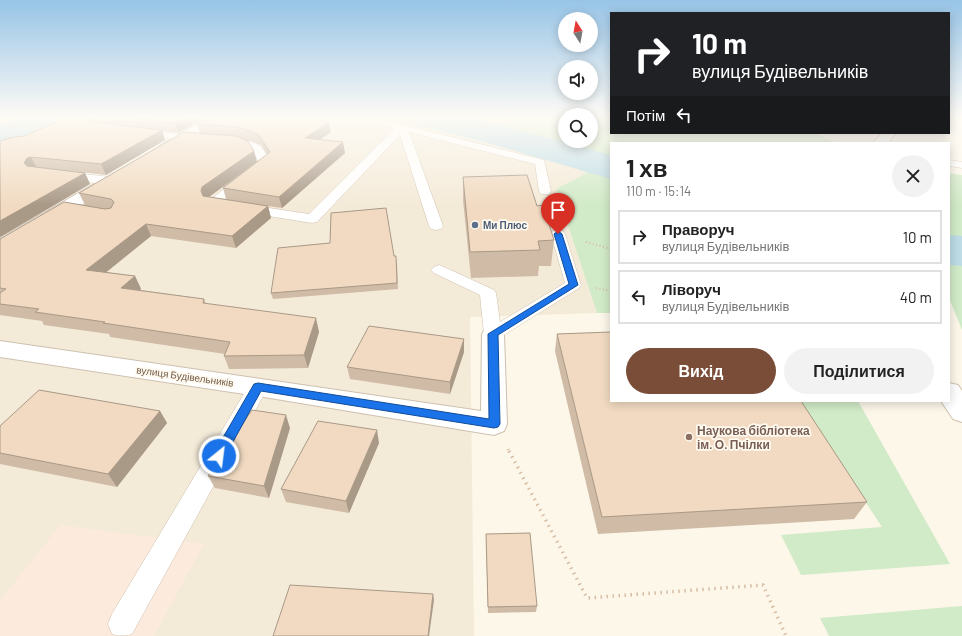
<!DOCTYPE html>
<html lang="uk">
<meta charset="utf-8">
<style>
:root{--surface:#fff;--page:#f2f2f2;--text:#222;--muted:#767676;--line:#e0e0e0;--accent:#794d37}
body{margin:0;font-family:Barlow,sans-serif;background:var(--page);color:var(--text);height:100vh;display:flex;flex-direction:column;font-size:15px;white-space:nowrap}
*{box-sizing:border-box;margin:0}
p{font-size:13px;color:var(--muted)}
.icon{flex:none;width:22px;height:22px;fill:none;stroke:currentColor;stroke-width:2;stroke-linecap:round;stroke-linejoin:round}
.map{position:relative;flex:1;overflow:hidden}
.side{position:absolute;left:610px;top:142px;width:340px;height:260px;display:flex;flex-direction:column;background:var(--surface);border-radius:0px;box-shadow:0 2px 10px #0003}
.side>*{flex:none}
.banner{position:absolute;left:610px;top:12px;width:340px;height:122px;border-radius:0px;box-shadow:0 2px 10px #0003;background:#202124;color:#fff;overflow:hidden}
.needle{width:26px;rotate:349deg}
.fabs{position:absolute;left:558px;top:12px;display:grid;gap:8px}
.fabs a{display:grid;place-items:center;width:40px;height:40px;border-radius:50%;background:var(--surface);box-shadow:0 2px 10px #0003;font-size:20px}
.pin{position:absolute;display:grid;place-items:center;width:34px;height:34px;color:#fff;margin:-41px -17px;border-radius:50% 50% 50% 0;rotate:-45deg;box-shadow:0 0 4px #0007}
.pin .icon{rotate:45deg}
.me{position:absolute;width:44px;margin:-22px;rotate:29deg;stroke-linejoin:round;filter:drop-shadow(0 0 3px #0008)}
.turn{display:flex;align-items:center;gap:14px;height:84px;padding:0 16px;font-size:18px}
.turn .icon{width:52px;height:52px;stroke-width:2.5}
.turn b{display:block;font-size:28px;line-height:34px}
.then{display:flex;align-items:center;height:38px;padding:0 16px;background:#0003;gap:8px;font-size:15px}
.round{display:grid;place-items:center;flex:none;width:42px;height:42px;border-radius:21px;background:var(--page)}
.overview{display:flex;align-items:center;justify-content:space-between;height:68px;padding:0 16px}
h1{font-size:24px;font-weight:700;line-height:30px}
.primary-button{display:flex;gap:8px;margin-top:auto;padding:8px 16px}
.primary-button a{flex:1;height:46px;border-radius:24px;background:var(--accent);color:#fff;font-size:16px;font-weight:700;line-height:46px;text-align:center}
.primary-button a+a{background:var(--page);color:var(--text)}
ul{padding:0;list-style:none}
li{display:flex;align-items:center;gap:12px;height:54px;margin:0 8px 6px;padding:0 8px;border:2px solid var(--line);border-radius:0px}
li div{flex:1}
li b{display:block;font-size:15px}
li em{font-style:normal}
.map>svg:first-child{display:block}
.residential{fill:#f4ead8}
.commercial{fill:#fceadd}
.green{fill:#d1eac7}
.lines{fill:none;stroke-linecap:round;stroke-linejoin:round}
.river{fill:#bddce6;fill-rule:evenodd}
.lane-casing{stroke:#cec0af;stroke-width:1}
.street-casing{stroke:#cec0af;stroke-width:2}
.secondary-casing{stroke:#d1c1ac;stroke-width:2}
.path-far2{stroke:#d7bda4;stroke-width:2;stroke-dasharray:1 2.5;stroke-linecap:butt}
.path-far1{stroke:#d7bda4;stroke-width:3;stroke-dasharray:1 3.5;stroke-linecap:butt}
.path{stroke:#d7bda4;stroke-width:3.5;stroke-dasharray:1.5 4.5;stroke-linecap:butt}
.lane{fill:#fff;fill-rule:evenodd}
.street{fill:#fff;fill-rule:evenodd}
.secondary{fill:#fff;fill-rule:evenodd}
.wall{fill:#cfbba6;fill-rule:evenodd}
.shaded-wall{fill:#a99987}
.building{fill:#f1dac1;stroke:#a99987}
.route{fill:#1a73e8;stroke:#114b97}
.service-dot{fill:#5c6f8a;stroke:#fffaf0;stroke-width:1.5}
.education-dot{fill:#8d6e63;stroke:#fffaf0;stroke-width:1.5}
.labels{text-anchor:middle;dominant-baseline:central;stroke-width:3.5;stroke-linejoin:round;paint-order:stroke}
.service-label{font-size:10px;font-weight:bold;fill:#4e5e75;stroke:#fffaf0;text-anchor:start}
.street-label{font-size:10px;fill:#77604d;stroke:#fffaf0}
.near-education-label{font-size:12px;font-weight:bold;fill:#785e54;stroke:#fffaf0;text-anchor:start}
</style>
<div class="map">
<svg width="962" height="636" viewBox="0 0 962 636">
<rect width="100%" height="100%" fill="#fcf7e9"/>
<path class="residential" d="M227,117h152l176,42 33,14 -32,16 41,124 -127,4 4,319h-474v-385z"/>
<path class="commercial" d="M60,525l144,19 -50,92h-154v-36z"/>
<path class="green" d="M0,117h62l-62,20z
M379,117h186v24h26v-24h20v16h203l23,10h-226v170h-14l-41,-124 31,-16 -32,-14z
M949,173l13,2v155l-13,-32z
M799,401h59l92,163 -149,11 -20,-40 101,-8z
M962,606v30h-133l-9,-18z"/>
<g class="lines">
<path class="river" d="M23,117h53l-5,7 -71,23v-23z
M409,117h63l139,38v24l-140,-41 -57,-14z
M949,235l13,1v30l-13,-1z"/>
<defs>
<path id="lane" d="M354,117h18l172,43 7,31 -2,3h-8l-2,-3 -4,-27 -126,-32 34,94 -2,3 -5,1 -5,-1 -2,-3 -29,-91 -83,87 -5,1 -100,-16 -5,-1 -1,-3 53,-41 -7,-12 -13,-5 -14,-2 -1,-2c5,-7 30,0 36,5 5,4 8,12 11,17l-48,38 86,13 86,-86 -39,-9z
M141,130l57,6 5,3 -5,3 -61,-7 -1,-2z
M949,160l13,2v6l-13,-2z
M65,172l46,5 4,1 2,3 -2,3 -4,1 -50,-6 -2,-3 2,-3z
M558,230l5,1 2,3 16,51 -2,3 -80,50 -6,2 -6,-2 -3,-4 -4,-39 -46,-22 -3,-3 3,-3 5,-2 5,2 50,23 2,3 4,29 65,-39 -14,-49 2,-3z
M258,380l7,2 3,5 -136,247c-7,2 -13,2 -20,0l-4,-10 4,-10 139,-232z"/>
<path id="street" d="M209,117h15l-2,3 -51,31 -5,1 -5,-1 -2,-3 2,-3z
M107,178l6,2 2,3 -2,3 -106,64 -7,2v-14l101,-58z
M493,326l8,3 3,5 3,90 -3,7 -10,4 -236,-39 -258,-39v-16l481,70 1,-77 3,-5z"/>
<path id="secondary" d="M882,133h14l-8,10h-15z
M949,383l9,2 4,6v31l-9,-3 -12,-18h8z"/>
</defs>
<use href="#lane" class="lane-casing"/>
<use href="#street" class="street-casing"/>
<use href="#secondary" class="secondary-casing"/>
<path class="path-far2" d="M586,242l25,7
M596,288l15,3"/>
<path class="path-far1" d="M508,449l1,3"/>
<path class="path" d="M509,451l78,147 176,-13 23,51"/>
<use href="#lane" class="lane"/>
<use href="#street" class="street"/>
<use href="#secondary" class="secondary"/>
</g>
<path class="wall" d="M66,117h140l-28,16 -16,-2 3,9 -59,35 -62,-7 41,5 5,11 -90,53v-96l25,-5z
M329,122l2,10 -11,8 25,13 -63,55 -14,-2 3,12 -35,30 -85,-12 -45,36 29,4 6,13 -1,1 64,9 2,5 113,28 -11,36 -79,1 -5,-13 1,-2 -115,-17 -1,-3 -65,-9 -2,-4 -42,-6v-76l85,-34 -6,-12 121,-59 -3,-10zM239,137l22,8 6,10 -44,33 3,11 -17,-2 48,-35z
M463,177l74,29 17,34 -3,26h-12l-1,10 -67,2 -8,-78z
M394,256l3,6 1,27 -125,10 -2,-6z
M557,334l310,168 -13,17 -256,15 -43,-183z
M464,352l-14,42 -100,-15 -3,-12z
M160,411l7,12 -50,64 -117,-23v-38z
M290,428l-21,70 -54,-10 -7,-12z
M379,443l-30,70 -63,-11 -5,-13z
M486,540l51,66 -1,6 -48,1z"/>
<path class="shaded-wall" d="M88,117h5l3,7 -5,5 -5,-11z
M185,117h21l-28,16 -3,-10z
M329,122l2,10 -24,16 -2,-10z
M162,130l3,10 -59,35 -5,-11z
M343,142l2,11 -63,55 -3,-11z
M254,151l3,11 -51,37 -1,4 -4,-12 1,-4z
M31,157l6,11 -7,6 -6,-11 3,-5z
M85,173l5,11 -90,53v-16z
M268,206l3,12 -35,30 -4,-12z
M146,224l5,12 -58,47 -7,-13z
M135,276l6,13 -13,12 -7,-13z
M316,318l3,14 -11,36 -4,-13z
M464,339v13l-14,42v-12z
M160,411l7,12 -50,64 -9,-13z
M286,415l4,13 -21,70 -5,-12z
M377,430l2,13 -30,70 -3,-12z
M433,594l1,6 -5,36h-1z"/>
<path class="building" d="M66,117h22l-2,1 6,4 70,8 -61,34 -70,-7 -4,1 -3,5 3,3 58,7 -85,48v-80l14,-4 11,-1z
M122,117h63l-10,6z
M210,117h86l33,5 -24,16 38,4 -64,55 -56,-9 47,-36 -12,-18 -20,-7 -41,-3z
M184,132l52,4 12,5 6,10 -52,36 -1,4 2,5 65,10 -36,30 -86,-12 -60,46 49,6 -14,12 83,11 -1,4 113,15 -12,37 -80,1 6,-14 -127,-19 2,-1 -70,-10 4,-3 -39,-5v-11l6,-4 -6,-1v-49l64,-37 41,7 6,-1 3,-6 -3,-3 -32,-6z
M527,175l10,31 6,-1 11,35 -16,1 2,9 -70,2 -7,-75z
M386,208l8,48h2l1,27 -126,10 7,-45 52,-5 1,-30z
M369,326l95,13 -14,43 -103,-15z
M611,332v69h190l66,101 -265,15 -45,-183z
M39,390l121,21 -52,63 -108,-21v-27z
M252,410l34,5 -22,71 -56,-10z
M318,421l59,9 -31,71 -65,-12z
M530,533l7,73 -49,1 -2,-73z
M290,585l143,9 -5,42h-155z"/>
<linearGradient id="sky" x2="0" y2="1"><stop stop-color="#97c4e7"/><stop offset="0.57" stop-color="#fefbf5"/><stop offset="1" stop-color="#fefbf5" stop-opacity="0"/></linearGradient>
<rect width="962" height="206" fill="url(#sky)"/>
<path class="route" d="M558,231l4,3 16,51 -80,50 2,89 -2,3 -4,1 -233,-37 -38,69 -4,1 -5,-1 -1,-4 1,-3 40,-69 4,-1 231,36 -1,-85 81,-50 -15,-50z"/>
<circle class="service-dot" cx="475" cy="225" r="4"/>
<circle class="education-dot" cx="689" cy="437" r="4"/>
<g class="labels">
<g class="service-label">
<text x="483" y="225">Ми Плюс</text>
</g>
<g class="street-label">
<text transform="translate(185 376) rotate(8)">вулиця Будівельників</text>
</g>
<g class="near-education-label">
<text x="697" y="430">Наукова бібліотека<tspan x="697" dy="14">ім. О. Пчілки</tspan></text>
</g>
</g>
</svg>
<div class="fabs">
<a><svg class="needle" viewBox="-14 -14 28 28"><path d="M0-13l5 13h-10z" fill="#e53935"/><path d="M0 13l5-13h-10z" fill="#767676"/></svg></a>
<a><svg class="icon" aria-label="sound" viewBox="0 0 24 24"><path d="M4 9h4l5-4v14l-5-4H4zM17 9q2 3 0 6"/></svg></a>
<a><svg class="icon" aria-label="search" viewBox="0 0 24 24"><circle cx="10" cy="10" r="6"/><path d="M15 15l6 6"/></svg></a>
</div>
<div class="pin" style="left:558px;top:234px;background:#d93025"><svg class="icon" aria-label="arrive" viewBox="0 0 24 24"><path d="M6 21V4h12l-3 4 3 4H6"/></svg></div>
<svg class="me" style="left:219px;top:456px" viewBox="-20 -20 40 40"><circle r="17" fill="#1a73e8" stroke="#fff" stroke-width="3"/><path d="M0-11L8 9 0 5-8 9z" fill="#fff"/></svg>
<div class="banner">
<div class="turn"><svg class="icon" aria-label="right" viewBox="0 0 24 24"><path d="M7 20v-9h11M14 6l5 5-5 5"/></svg><div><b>10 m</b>вулиця Будівельників</div></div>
<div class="then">Потім<svg class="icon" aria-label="left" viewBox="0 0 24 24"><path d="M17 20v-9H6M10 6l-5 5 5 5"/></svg></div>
</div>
<section class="side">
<div class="overview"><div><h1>1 хв</h1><p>110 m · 15:14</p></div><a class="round"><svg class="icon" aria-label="close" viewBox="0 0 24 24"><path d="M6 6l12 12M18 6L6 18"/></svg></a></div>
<ul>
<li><svg class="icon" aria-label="right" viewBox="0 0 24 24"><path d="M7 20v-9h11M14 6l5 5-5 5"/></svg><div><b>Праворуч</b><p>вулиця Будівельників</p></div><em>10 m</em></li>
<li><svg class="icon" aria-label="left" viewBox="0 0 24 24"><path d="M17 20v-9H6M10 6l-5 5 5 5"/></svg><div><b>Ліворуч</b><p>вулиця Будівельників</p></div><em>40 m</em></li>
</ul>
<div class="primary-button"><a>Вихід</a><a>Поділитися</a></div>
</section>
</div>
